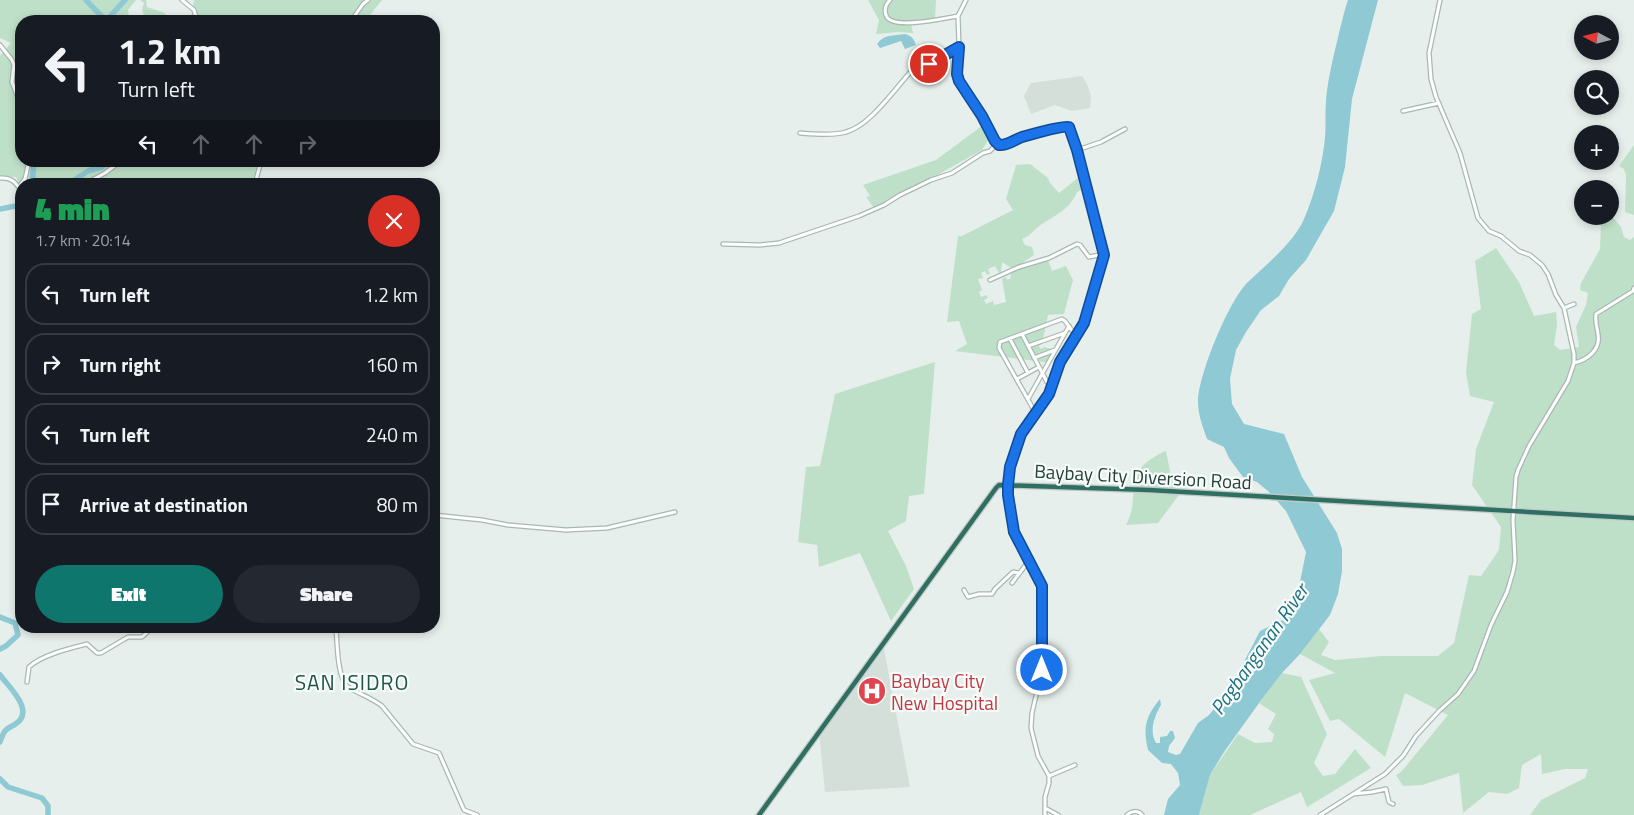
<!DOCTYPE html>
<meta charset="utf-8">
<style>
:root{--surface:#171b24;--page:#242831;--text:#f1f3f6;--muted:#9ea1a6;--line:#363941;--accent:#0f766e}
body{margin:0;font-family:"Titillium Web",sans-serif;background:var(--page);color:var(--text);height:100vh;display:flex;flex-direction:column;font-size:19px;white-space:nowrap}
*{box-sizing:border-box;margin:0}
p{font-size:16px;color:var(--muted)}
.icon{flex:none;width:28px;height:28px;fill:none;stroke:currentColor;stroke-width:2;stroke-linecap:round;stroke-linejoin:round}
.map{position:relative;flex:1;overflow:hidden}
.sheet{position:absolute;left:15px;top:178px;width:425px;height:455px;display:flex;flex-direction:column;background:var(--surface);border-radius:20px;box-shadow:0 2px 8px #0003}
.sheet>*{flex:none}
.guide{position:absolute;left:15px;top:15px;width:425px;height:152px;border-radius:20px;box-shadow:0 2px 8px #0003;background:#171b24;color:var(--text);overflow:hidden}
.needle{width:32px;rotate:277deg}
.fabs{position:absolute;left:1574px;top:15px;display:grid;gap:10px}
.fabs a{display:grid;place-items:center;width:45px;height:45px;border-radius:50%;background:var(--surface);box-shadow:0 2px 8px #0003;font-size:25px}
.pin{position:absolute;display:grid;place-items:center;width:42px;height:42px;color:#fff;margin:-21px;border:2px solid #fff;border-radius:50%;box-shadow:0 1px 5px #0007}
.me{position:absolute;width:55px;margin:-28px;rotate:0deg;stroke-linejoin:round;filter:drop-shadow(0 0 4px #0008)}
.turn{display:flex;align-items:center;gap:18px;height:105px;padding:0 20px;font-size:22px}
.turn .icon{width:65px;height:65px;stroke-width:2.5}
.turn b{display:block;font-size:35px;line-height:42px}
.lanes{display:flex;align-items:center;height:48px;padding:0 20px;background:#0003;justify-content:center;gap:25px;direction:ltr}
.lanes .off{opacity:.35}
.round{display:grid;place-items:center;flex:none;width:52px;height:52px;border-radius:26px;background:var(--page)}
.headline{display:flex;align-items:center;justify-content:space-between;height:85px;padding:0 20px}
h1{font-size:30px;font-weight:800;line-height:38px;color:#1e9e55}
.cta{display:flex;gap:10px;margin-top:auto;padding:10px 20px}
.cta a{flex:1;height:58px;border-radius:30px;background:var(--accent);color:#fff;font-size:20px;font-weight:800;line-height:58px;text-align:center}
.cta a+a{background:var(--page);color:var(--text)}
ul{padding:0;list-style:none}
li{display:flex;align-items:center;gap:15px;height:62px;margin:0 10px 8px;padding:0 10px;border:2px solid var(--line);border-radius:20px}
li div{flex:1}
li b{display:block;font-size:19px}
li em{font-style:normal}
.map>svg:first-child{display:block}
.built{fill:#d4dfda}
.green{fill:#bfe0c8}
.water{fill:#8ec9d4}
.lines{fill:none;stroke-linecap:round;stroke-linejoin:round}
.river{stroke:#8ec9d4;stroke-width:5.5}
.minor-casing{stroke:#a8b8b2;stroke-width:5.5}
.highway-casing{stroke:#c2cac8;stroke-width:7}
.minor{stroke:#fff;stroke-width:3}
.highway{stroke:#2f6f62;stroke-width:4.5}
.route-casing{stroke:#114b97;stroke-width:12}
.route{stroke:#1a73e8;stroke-width:9}
.labels{text-anchor:middle;dominant-baseline:central;stroke-width:4.5;stroke-linejoin:round;paint-order:stroke}
.street-label{font-size:19px;fill:#24423a;stroke:#f7fbf9}
.health-label{font-size:19px;fill:#be3a42;stroke:#f7fbf9;text-anchor:start}
.water-label{font-size:20px;font-style:italic;fill:#1c6f80;stroke:#f7fbf9}
.quarter-label{font-size:21px;letter-spacing:1px;fill:#1f5548;stroke:#f7fbf9}
</style>
<div class="map">
<svg width="1634" height="815" viewBox="0 0 1634 815">
<rect width="100%" height="100%" fill="#e6efeb"/>
<path class="built" d="M1082,76l5,8 4,12 -1,12 -18,3 -17,-6 -24,9 -7,-18 7,-13z
M884,649l26,138 -85,5 -6,-60z"/>
<path class="green" d="M0,0h136l-8,10 1,8 -2,3h-106v140h237l-6,23h-231v3l-5,-10 -16,-1v-120l11,-13 -11,-5z
M140,0h6l1,7 18,6 1,8 -21,-1 -3,-11 2,-6z
M194,0h188l-17,21h-196h3l2,-4 17,3z
M868,0h68l-1,18 -24,6 2,9 -15,-1 -22,2 3,-14z
M983,125l7,12 -8,13 -98,55 -10,3 -8,-11 4,-1 -7,-11 73,-25z
M1634,145v70l-9,-3 1,-37 -2,-6 -5,-3z
M1030,164l18,14 2,5 9,10 19,-15 3,12 -4,2c-8,19 -24,24 -39,35 -6,5 -8,9 -16,12l3,6 7,2 2,8 -21,14 -11,-7 -1,11h-2l-4,-7 -7,3 2,5 -3,1 -2,-4 -4,2 2,5 -5,1 4,11 -3,2 2,5 5,-2 2,3 -4,2 2,4 7,-3 1,4 12,-3 -4,-23 4,-2 1,3 4,-2 -1,-7 38,-11 4,11 14,-5 7,14 -9,34 -16,1 -6,29 -3,2 2,3 3,-2 11,3 -3,13 -97,-12 12,-7 -8,-23 -12,1 11,-86h4l51,-26 -7,-11 10,-34z
M1612,216l9,11 3,10 6,3 4,-3v578h-104l11,-15 44,-22 3,-9h-23l-23,5 -1,-20 -19,11 -3,23 -12,6 -18,-2 -26,21 -4,-40 -37,12 -19,1 -7,-11 5,-3 47,-57 -43,-22 -20,64 -46,-38 -9,2 -21,-41 26,-7 -35,-19 19,-25 10,13 -8,13 14,5 46,-4h57l16,-13 15,-68 12,1 18,-26 2,-23 -29,-42 4,-36 18,-47 -24,-6 -4,-24 6,-58 9,-5 -6,-48 21,-13 23,34 15,34 22,-4 1,13 -3,20 6,5 19,-3 -3,-20 10,-22 2,-12 -8,-3 1,-7 19,-34 1,-27 6,-5z
M935,362l-11,132 -15,2 -3,25 -18,10 18,35 8,23 -23,32 -31,-68 -41,14 -2,-22 -19,-3 8,-75 14,-1 15,-72z
M1166,451l5,25 8,19 -21,28 -32,2c5,-10 7,-19 7,-30 1,-5 0,-12 1,-16 5,-13 19,-23 32,-28z
M1282,673l19,4 26,57 -13,29 9,13 12,-2 20,-25 16,19 -64,39 -6,-15 -51,23h-51l11,-40 28,-41 17,9 17,-1 2,-8 -6,-5 8,-15 -17,-11z"/>
<path class="water" d="M1348,0h30l-26,99 -7,68 -11,44 -28,49 -17,19 -10,17 -18,14 -15,22 -10,18 -6,29 2,25 12,20 40,10 18,43 35,56 5,16v22l-4,23 -8,21 -30,39 -18,19 -23,30 -35,49 -14,23 -11,40h-35l4,-16 12,-14 -2,-12 -7,-9 -9,-1 -14,-13c-5,-22 -3,-33 12,-51l1,6c-7,12 -12,26 -5,38h4v-6l7,-1 3,-5h3l2,7 -6,8 -1,6 8,3 4,-1 18,-31 11,-8 15,-18 10,-16 26,-50 25,-12 8,-13 5,-14 8,-40 -20,-41 -17,-19 -12,-10 -14,-5 -14,-19 -5,-11 -17,-8c-4,-12 -9,-24 -9,-37 0,-26 31,-103 51,-121 17,-16 46,-40 55,-62 11,-26 18,-53 21,-81 1,-12 0,-25 1,-38 2,-23 8,-45 13,-67 3,-11 5,-22 9,-33z
M905,34c7,2 9,5 11,11l-11,4 -4,-8 -21,7 -3,-4c7,-10 16,-8 28,-10z"/>
<g class="lines">
<path class="river" d="M86,0l20,21
M106,21l19,-21
M32,184l2,-23
M68,184l20,-13 14,-4 5,-6
M0,209l21,-4
M0,617l15,6 3,12 -12,11 -6,3
M0,675c9,12 37,37 14,50 -10,5 -10,6 -14,17
M0,779l8,8 34,11 6,8v9"/>
<defs>
<path id="minor" d="M182,0l12,10 3,11
M890,0c-4,4 -6,9 -4,15 4,16 59,3 72,1
M966,0l-8,16 1,31 -2,27 2,7 23,35 13,25 4,4h6l19,-9 41,-10 5,3 34,126 -20,68 -24,40 -11,31 -28,40 -11,33 -3,18 1,10 6,37 28,55v83l-10,43 -1,15 7,28 11,20v7l-4,14v18
M351,21l12,-17 5,-4
M0,45l12,15 2,5 -2,17 9,24
M1403,111l36,-8
M800,133c13,1 34,3 46,-1 26,-7 51,-47 70,-66l5,4 37,-23
M1077,150l24,-8 24,-13
M0,178c11,-1 15,4 21,12
M21,184l4,-5 4,-18
M85,184l20,-11 16,-12
M255,184l6,-23
M723,244l37,1 19,-2 80,-27 25,-11 16,-10 31,-15 21,-7 31,-20 7,-2 7,-7
M990,280l29,-13 30,-9 28,-14 3,1 9,12 15,-3
M1564,308l10,-4
M1022,334l25,48
M1010,339l18,34
M1028,346l37,-13
M1034,358l21,-8
M1574,363c13,-3 27,-13 24,-29 -1,-8 -3,-10 -2,-20l37,-23 1,-3
M1017,379l22,-12
M1028,399l41,-73
M1035,412l-36,-64 1,-6 62,-23 3,2 8,11
M434,515l48,5 26,5 58,5 41,-2 68,-16
M1012,583l16,-21
M964,590l4,7 11,-3h13l3,-5 18,-17 6,1
M336,626c1,14 1,53 12,61 11,7 24,11 34,19l31,38 26,9 25,57 13,5
M27,682l2,-15c12,-12 42,-19 58,-23l10,9h4l27,-16h14l12,-11
M1049,776l26,-11
M1353,794l19,-2 14,-3 3,13 4,2
M1045,808l13,7
M1127,815c4,-4 11,-5 15,0
M1320,815l65,-41 18,-18 13,-20 23,-25 19,-17 16,-23 17,-46 16,-33 6,-20 2,-11 -2,-41 3,-43 2,-7 11,-24 39,-65 6,-18v-9l-10,-46 -8,-13 -8,-21 -6,-9 -12,-10 -11,-4 -18,-15 -12,-5 -11,-13 -18,-65 -24,-56 -5,-18 -2,-26 11,-53"/>
<path id="highway" d="M759,815l237,-327 3,-3 150,5 485,28"/>
</defs>
<use href="#minor" class="minor-casing"/>
<use href="#highway" class="highway-casing"/>
<use href="#minor" class="minor"/>
<use href="#highway" class="highway"/>
</g>
<g class="lines">
<defs>
<path id="route" d="M929,64l30,-17 -2,27 2,7 23,35 13,25 4,4c8,1 15,-5 23,-8 7,-2 42,-12 47,-10l8,23 27,105 -20,68 -24,39 -11,32 -28,40 -11,33 -2,18v10l6,37 28,54v84"/>
</defs>
<use href="#route" class="route-casing"/>
<use href="#route" class="route"/>
</g>
<defs>
<symbol id="hospital-disc" viewBox="-11 -11 22 22"><circle r="9.5" fill="#e0444e" stroke="#f7fbf9"/><path d="M-5-5h3v3.5h4V-5h3V5h-3V1.5h-4V5h-3Z" fill="#fff"/></symbol>
</defs>
<g fill-rule="evenodd">
<use href="#hospital-disc" x="856" y="675" width="32" height="32"/>
</g>
<g class="labels">
<g class="street-label">
<text transform="translate(1143 476) rotate(3)">Baybay City Diversion Road</text>
</g>
<g class="health-label">
<text x="891" y="680">Baybay City<tspan x="891" dy="22">New Hospital</tspan></text>
</g>
<g class="water-label">
<text transform="translate(1259 649) rotate(-55)">Pagbanganan River</text>
</g>
<g class="quarter-label">
<text x="352" y="682">SAN ISIDRO</text>
</g>
</g>
</svg>
<div class="fabs">
<a><svg class="needle" viewBox="-14 -14 28 28"><path d="M0-13l5 13h-10z" fill="#e53935"/><path d="M0 13l5-13h-10z" fill="#9ea1a6"/></svg></a>
<a><svg class="icon" aria-label="search" viewBox="0 0 24 24"><circle cx="10" cy="10" r="6"/><path d="M15 15l6 6"/></svg></a>
<a>+</a>
<a>−</a>
</div>
<div class="pin" style="left:929px;top:64px;background:#d93025"><svg class="icon" aria-label="arrive" viewBox="0 0 24 24"><path d="M6 21V4h12l-3 4 3 4H6"/></svg></div>
<svg class="me" style="left:1042px;top:670px" viewBox="-20 -20 40 40"><circle r="17" fill="#1a73e8" stroke="#fff" stroke-width="3"/><path d="M0-11L8 9 0 5-8 9z" fill="#fff"/></svg>
<div class="guide">
<div class="turn"><svg class="icon" aria-label="left" viewBox="0 0 24 24"><path d="M17 20v-9H6M10 6l-5 5 5 5"/></svg><div><b>1.2 km</b>Turn left</div></div>
<div class="lanes"><svg class="icon" aria-label="left" viewBox="0 0 24 24"><path d="M17 20v-9H6M10 6l-5 5 5 5"/></svg><svg class="icon off" aria-label="ahead" viewBox="0 0 24 24"><path d="M12 20V5M6 11l6-6 6 6"/></svg><svg class="icon off" aria-label="ahead" viewBox="0 0 24 24"><path d="M12 20V5M6 11l6-6 6 6"/></svg><svg class="icon off" aria-label="right" viewBox="0 0 24 24"><path d="M7 20v-9h11M14 6l5 5-5 5"/></svg></div>
</div>
<section class="sheet">
<div class="headline"><div><h1>4 min</h1><p>1.7 km · 20:14</p></div><a class="round" style="background:#d93025;color:#fff"><svg class="icon" aria-label="close" viewBox="0 0 24 24"><path d="M6 6l12 12M18 6L6 18"/></svg></a></div>
<ul>
<li><svg class="icon" aria-label="left" viewBox="0 0 24 24"><path d="M17 20v-9H6M10 6l-5 5 5 5"/></svg><div><b>Turn left</b></div><em>1.2 km</em></li>
<li><svg class="icon" aria-label="right" viewBox="0 0 24 24"><path d="M7 20v-9h11M14 6l5 5-5 5"/></svg><div><b>Turn right</b></div><em>160 m</em></li>
<li><svg class="icon" aria-label="left" viewBox="0 0 24 24"><path d="M17 20v-9H6M10 6l-5 5 5 5"/></svg><div><b>Turn left</b></div><em>240 m</em></li>
<li><svg class="icon" aria-label="arrive" viewBox="0 0 24 24"><path d="M6 21V4h12l-3 4 3 4H6"/></svg><div><b>Arrive at destination</b></div><em>80 m</em></li>
</ul>
<div class="cta"><a>Exit</a><a>Share</a></div>
</section>
</div>
